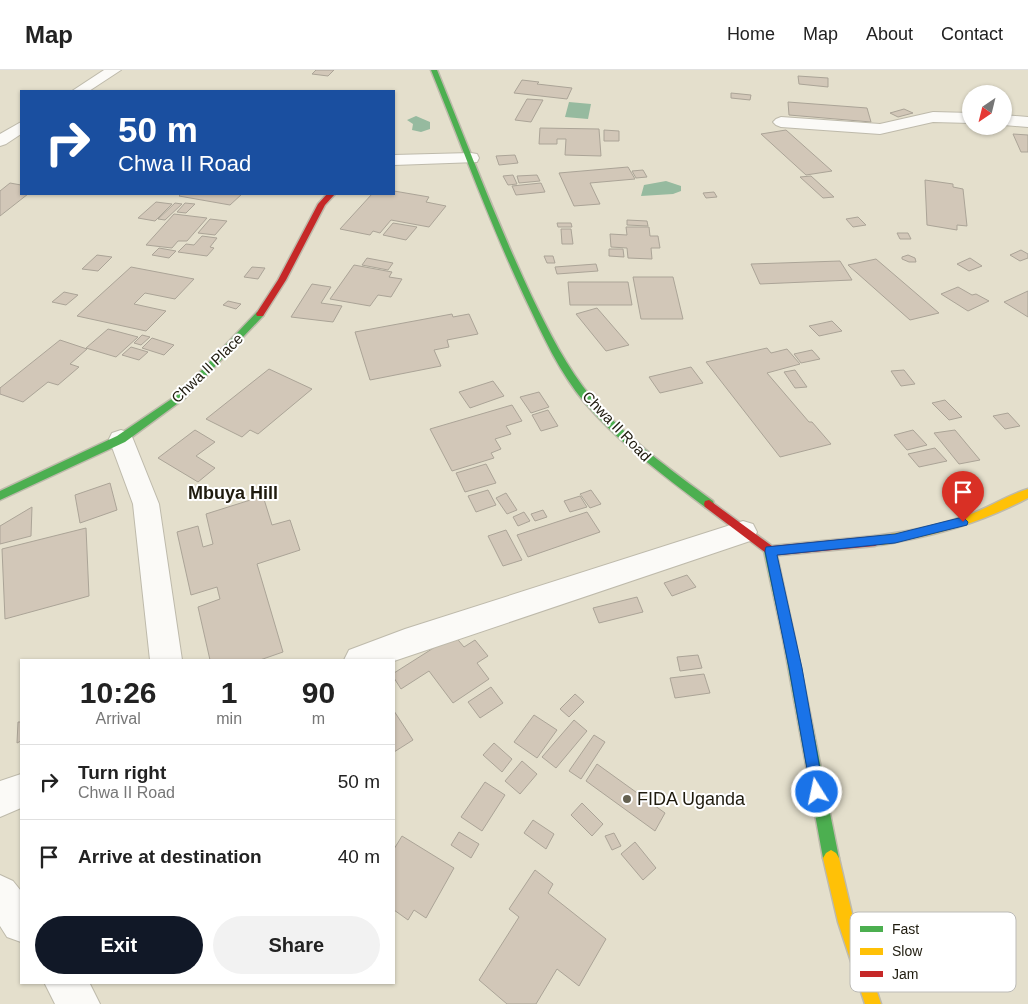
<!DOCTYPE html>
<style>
:root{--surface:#fff;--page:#f2f2f2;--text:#222;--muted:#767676;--line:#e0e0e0;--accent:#111827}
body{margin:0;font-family:Helvetica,sans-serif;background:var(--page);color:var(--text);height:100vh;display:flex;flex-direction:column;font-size:19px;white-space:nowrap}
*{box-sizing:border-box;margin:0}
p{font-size:16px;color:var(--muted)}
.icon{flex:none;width:28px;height:28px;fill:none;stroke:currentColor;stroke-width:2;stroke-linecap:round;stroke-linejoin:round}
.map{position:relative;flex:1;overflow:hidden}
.side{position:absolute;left:20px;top:589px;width:375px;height:325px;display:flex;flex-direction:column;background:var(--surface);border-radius:0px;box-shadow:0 1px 4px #0004}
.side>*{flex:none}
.top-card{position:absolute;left:20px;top:20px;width:375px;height:105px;border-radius:0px;box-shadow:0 1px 4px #0004;background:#1a4fa0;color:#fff;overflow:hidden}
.needle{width:32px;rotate:215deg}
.buttons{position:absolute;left:962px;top:15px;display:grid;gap:10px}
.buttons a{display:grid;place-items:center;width:50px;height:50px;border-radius:50%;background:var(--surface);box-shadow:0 1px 4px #0004;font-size:25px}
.pin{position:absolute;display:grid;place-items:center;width:42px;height:42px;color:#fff;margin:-51px -21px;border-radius:50% 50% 50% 0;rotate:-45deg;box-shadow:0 0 5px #0007}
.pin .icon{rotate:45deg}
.me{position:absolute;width:55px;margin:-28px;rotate:350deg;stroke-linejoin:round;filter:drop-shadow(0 0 4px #0008)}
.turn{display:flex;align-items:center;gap:18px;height:105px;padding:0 15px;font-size:22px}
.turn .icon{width:65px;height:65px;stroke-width:2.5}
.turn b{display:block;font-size:35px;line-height:42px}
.eta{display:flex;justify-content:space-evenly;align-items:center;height:85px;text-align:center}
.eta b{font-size:30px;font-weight:700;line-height:35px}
.primary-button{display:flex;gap:10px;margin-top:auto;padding:10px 15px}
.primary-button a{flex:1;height:58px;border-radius:30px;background:var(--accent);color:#fff;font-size:20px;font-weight:700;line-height:58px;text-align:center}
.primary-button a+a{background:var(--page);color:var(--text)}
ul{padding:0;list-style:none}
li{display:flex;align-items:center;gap:15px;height:75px;padding:0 15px;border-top:1px solid var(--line)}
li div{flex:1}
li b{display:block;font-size:19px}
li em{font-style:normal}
header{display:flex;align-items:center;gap:30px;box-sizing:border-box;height:70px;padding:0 25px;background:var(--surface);border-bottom:1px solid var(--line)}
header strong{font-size:24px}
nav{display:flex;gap:28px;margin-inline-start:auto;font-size:18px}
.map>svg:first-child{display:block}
.water{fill:#96ba9f}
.building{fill:#d2c7b8;stroke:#aba497}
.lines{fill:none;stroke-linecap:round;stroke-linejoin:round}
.street-casing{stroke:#bebaab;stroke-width:2}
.fast-casing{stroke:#bebaab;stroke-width:3}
.slow-casing{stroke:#bebaab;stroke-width:3}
.jam-casing{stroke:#bebaab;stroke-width:3}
.street{fill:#fbfaf7;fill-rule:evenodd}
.fast{fill:#4caf50;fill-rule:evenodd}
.slow{fill:#ffc107;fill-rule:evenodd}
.jam{fill:#c62828;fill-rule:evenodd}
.route{fill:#1a73e8;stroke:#114b97}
.poi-dot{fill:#646050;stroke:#fff;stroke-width:2}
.labels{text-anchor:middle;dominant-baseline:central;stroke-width:4;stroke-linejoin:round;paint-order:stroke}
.street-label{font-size:15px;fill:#1f1b0e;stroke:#fff}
.quarter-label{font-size:18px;font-weight:bold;fill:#1f1b0e;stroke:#fff}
.near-poi-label{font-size:18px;fill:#1f1b0e;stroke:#fff;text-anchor:start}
.key{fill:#fff;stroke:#bcbbb7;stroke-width:1}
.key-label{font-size:14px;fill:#1f1b0e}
</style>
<header>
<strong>Map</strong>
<nav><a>Home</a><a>Map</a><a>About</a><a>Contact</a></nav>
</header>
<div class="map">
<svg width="1028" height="934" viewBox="0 0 1028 934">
<rect width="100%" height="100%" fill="#e4dfcc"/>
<path class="water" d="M569,32l22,2 -3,15 -23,-2z
M416,46l14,6v7l-9,3 -9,-2 1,-6 -6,-4z
M666,111l15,5v5l-8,3 -32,2 3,-11z"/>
<path class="building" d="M316,0h18l-6,6 -16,-2z
M798,6l30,2v9l-29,-3z
M522,10l17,2 -2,2 35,4 -5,11 -53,-6z
M731,23l20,2 -1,5 -19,-2z
M527,29l16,1 -12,22 -16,-2z
M788,32l79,6 4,14 -82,-7z
M904,39l9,4 -15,4 -8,-4z
M540,58l59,1 2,27 -36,-1 1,-16h-9v5h-18z
M604,60l15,1v10h-15z
M786,60l46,41 -26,4 -45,-41z
M1013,64l15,1v17h-7z
M515,85l3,8 -19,2 -3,-9z
M628,97l7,12 -45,4 10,21 -26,2 -15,-33z
M643,100l4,7 -11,1 -4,-7z
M513,105l4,9 -9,1 -5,-9z
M537,105l3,6 -21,2 -2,-7z
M811,106l23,21 -11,1 -23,-21z
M925,110l28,4v3l10,2 4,37 -10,-1v5l-30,-5z
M10,113l11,2v9h7l-28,22v-25z
M541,113l4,9 -29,3 -4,-9z
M394,121l35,6 -3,5 20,4 -17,21 -38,-7 -11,13 -7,-2 -3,4 -30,-6 32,-35h22z
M714,122l3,5 -11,1 -3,-5z
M181,124h61l-12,11 -51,-9z
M156,132l16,2 -17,17 -17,-3z
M175,133l7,1 -17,16 -7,-1z
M185,133l10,1 -9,9 -9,-1z
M174,144l33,4 -20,23h-9l-6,7 -26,-3z
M858,147l8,8 -13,2 -7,-8z
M210,149l17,2 -12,14 -17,-2z
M627,150l20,1 1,5 -21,-1z
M393,153l24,4 -11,13 -23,-5z
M557,153h14l1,4h-14z
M626,157h23l1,9h8l2,12h-9l1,11 -24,-1 -1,-10 -16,-1 -1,-13 17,1z
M561,159h10l2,15h-11z
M897,163h11l3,6h-11z
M202,166l15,2 -7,9 4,1 -7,8 -29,-4 8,-8 8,1z
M159,178l17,3 -7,7 -17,-3z
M609,179h14l1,8 -15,-1z
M1021,180l7,4v4l-8,3 -10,-6z
M97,185l15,2 -14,14 -16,-2z
M908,185l7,3 1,4h-7l-7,-3v-2z
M544,186h9l2,7h-8z
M367,188l26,5 -5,7 -26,-5z
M970,188l12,8 -13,5 -12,-7z
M876,189l63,54 -29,7 -62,-55z
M840,191l12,19 -92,4 -9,-20z
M596,194l2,7 -41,3 -2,-7z
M354,195l38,7 -3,5 13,2 -11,18 -13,-2 -8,11 -40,-7z
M131,197l63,12 -19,20 -30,-6 -11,11 32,7 -20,20 -69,-15z
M252,197l13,1 -7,11 -14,-2z
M633,207h40l10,42h-42z
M568,212h60l4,23h-62z
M312,214l19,3 -10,16 21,3 -9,16 -42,-5z
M958,217l14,8 4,-1 13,7 -21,10 -27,-17z
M1028,221v26l-24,-15z
M64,222l14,3 -12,10 -14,-3z
M228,231l13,3 -5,5 -13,-4z
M597,238l32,37 -23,6 -30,-37z
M452,244l1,3 16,-3 9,20 -31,6 2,7 -15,3 7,16 -71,14 -15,-48z
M832,251l10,10 -23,5 -10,-10z
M108,259l30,8 -22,20 -30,-9z
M142,265l8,2 -9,8 -7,-2z
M152,268l22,7 -10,10 -22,-7z
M60,270l27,9 -17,15 9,3 -21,18 -10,-3 -25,20 -23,-8v-6z
M131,277l17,5 -9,8 -17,-5z
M767,278l4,5 16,-4 13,15 -33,9 42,49h3l19,22 -51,13 -74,-95z
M812,280l8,9 -19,4 -7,-9z
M691,297l12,16 -43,10 -11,-16z
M269,299l43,20 -54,45 -8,-4 -8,7 -36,-18z
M795,300l12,17 -12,1 -11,-16z
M904,300l11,14 -14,2 -10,-15z
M493,311l11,15 -34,12 -11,-16z
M539,322l10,15 -18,6 -11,-16z
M945,330l17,17 -13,3 -17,-17z
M512,335l10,16 -16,5 5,8 -16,5 6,10 -10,4 3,5 -42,13 -22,-42z
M548,340l10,16 -17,5 -9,-16z
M1008,343l12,13 -15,3 -12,-13z
M195,360l20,12 -19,14 19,12 -17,14 -40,-24z
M913,360l14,15 -20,5 -13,-15z
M955,360l25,30 -21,4 -25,-31z
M935,378l12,13 -28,6 -11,-13z
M486,394l10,19 -31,9 -9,-19z
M110,413l7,27 -37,13 -5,-28z
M488,420l8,15 -20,7 -8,-16z
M591,420l10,14 -11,4 -10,-14z
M506,423l11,17 -10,4 -11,-16z
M263,426l9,29 18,-5 10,30 -43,14 26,88 -23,8h-50l-12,-53 22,-8 -3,-12 -26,8 -14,-63 21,-6 5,21 10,-3 -7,-30z
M580,426l7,11 -17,5 -6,-11z
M32,437l-1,29 -31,8v-18z
M543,440l4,7 -12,4 -4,-7z
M524,442l6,9 -12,5 -5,-9z
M587,442l13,20 -72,25 -11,-22z
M86,458l3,68 -84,23 -3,-70z
M506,460l16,30 -19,6 -15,-30z
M687,505l9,12 -24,9 -8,-13z
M637,527l6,15 -44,11 -6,-15z
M454,565l10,12 11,-7 13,16 -11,7 12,16 -36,24 -24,-32 -28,18 -7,-11v-5z
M698,585l4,13 -22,3 -3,-14z
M704,604l6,19 -35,5 -5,-20z
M491,617l12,16 -23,15 -12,-16z
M575,624l9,8 -15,15 -9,-8z
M394,641l19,29 -19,12z
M534,645l23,15 -20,28 -23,-16z
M574,650l13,11 -31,37 -14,-11z
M18,652h3v19l-4,2z
M594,665l11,7 -24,37 -12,-8z
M494,673l18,16 -10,13 -19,-17z
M522,691l15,13 -17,20 -15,-13z
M597,694l68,49 -10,18 -69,-50z
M485,712l20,13 -23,36 -21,-14z
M582,733l21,21 -11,12 -21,-21z
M533,750l21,14 -8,15 -22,-16z
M459,762l20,12 -8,14 -20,-13z
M614,763l7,13 -9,4 -7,-14z
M402,766l52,32 -28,50 -12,-8 -6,10 -14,-10v-61z
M635,772l21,26 -13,12 -22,-26z
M535,800l18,14 -5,9 58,46 -27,47 -22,-17 -21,35h-29l-28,-24 40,-63 -10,-8z"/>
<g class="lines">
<defs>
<path id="street" d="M104,0h17l-32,21h-17z
M933,42l38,1v10l-38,-1 -53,12 -99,-7 -5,-2 -3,-3 3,-3 5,-2 99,7z
M1004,45l24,2v10l-24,-2z
M21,52v12l-15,10 -6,2v-12z
M471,83l6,1 2,4 -2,4 -83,3v-10z
M121,360l9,3 3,6 26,65 23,156h-32l-17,-156 -24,-65 3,-6z
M743,451l10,3 4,8 -4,8 -359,121 -50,-1 5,-10 56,-21z
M21,704v34l-21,9v-36z
M0,805l13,6 8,10v51l-14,-5 -7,-11z
M44,912h45l11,22h-45z"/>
<path id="fast" d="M431,0h6c31,76 60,153 95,227 17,35 35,71 60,101 34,40 79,72 121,103l1,3 -1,3h-8c-42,-32 -86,-64 -120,-104 -26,-31 -43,-69 -60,-105 -35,-74 -63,-152 -94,-228z
M260,241l4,3 -1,2 -78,82 -60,44 -125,58v-9l117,-55 62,-42 78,-82z
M770,476l4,2 2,3 19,88 44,219 -3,5 -5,3 -5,-3 -3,-5 -40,-219 -19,-88 2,-3z"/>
<path id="slow" d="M1028,419v9c-40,21 -82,35 -127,43 -9,2 -21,6 -30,3l-2,-3 2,-3 4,-2c32,-4 65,-10 96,-22 19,-7 37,-19 57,-25z
M831,780l5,3 3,5 15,64 27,82h-16l-27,-82 -15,-64 3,-5z"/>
<path id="jam" d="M327,124h8l-10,11 -39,75 -23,36h-6l-1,-2 22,-34 40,-76z
M709,430l63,46 103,-10 4,2 2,3 -2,3 -4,2 -105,10 -65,-49 -1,-3 1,-3z"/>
</defs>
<use href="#street" class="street-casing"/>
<use href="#fast" class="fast-casing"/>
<use href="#slow" class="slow-casing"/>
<use href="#jam" class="jam-casing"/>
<use href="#street" class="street"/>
<use href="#fast" class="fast"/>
<use href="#slow" class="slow"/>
<use href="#jam" class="jam"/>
</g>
<path class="route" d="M963,447l5,5 -1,3 -72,18 -118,12 25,113 22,124 -2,5 -5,3 -5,-3 -23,-129 -24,-117 1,-4 129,-13z"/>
<circle class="poi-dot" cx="627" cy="729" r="5"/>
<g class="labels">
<g class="street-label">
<text transform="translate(207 298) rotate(-44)">Chwa II Place</text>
<text transform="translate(617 356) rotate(46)">Chwa II Road</text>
</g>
<g class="quarter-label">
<text x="233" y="423">Mbuya Hill</text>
</g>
<g class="near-poi-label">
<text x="637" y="729">FIDA Uganda</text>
</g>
</g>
<rect x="850" y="842" width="166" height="80" rx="8" class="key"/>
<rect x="860" y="856" width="23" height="6" fill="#4caf50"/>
<rect x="860" y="878" width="23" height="7" fill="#ffc107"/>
<rect x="860" y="901" width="23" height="6" fill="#c62828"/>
<g class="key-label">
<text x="892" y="864">Fast</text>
<text x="892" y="886">Slow</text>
<text x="892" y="909">Jam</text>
</g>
</svg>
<div class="buttons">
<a><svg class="needle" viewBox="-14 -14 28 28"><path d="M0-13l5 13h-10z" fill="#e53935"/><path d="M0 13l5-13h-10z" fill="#767676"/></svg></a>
</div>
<div class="pin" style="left:963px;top:452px;background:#d93025"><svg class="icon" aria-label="arrive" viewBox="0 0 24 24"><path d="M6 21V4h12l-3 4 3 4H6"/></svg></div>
<svg class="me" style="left:817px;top:722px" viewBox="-20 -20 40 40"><circle r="17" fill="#1a73e8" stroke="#fff" stroke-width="3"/><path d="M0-11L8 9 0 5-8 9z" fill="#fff"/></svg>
<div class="top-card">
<div class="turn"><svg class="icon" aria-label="right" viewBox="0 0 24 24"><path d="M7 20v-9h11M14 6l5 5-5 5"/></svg><div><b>50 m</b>Chwa II Road</div></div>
</div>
<section class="side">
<div class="eta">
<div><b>10:26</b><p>Arrival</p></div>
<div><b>1</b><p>min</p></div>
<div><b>90</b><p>m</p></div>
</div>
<ul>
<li><svg class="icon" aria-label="right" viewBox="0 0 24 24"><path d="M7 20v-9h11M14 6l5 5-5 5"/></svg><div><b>Turn right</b><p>Chwa II Road</p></div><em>50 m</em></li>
<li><svg class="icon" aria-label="arrive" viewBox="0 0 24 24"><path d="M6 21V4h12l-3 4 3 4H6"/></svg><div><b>Arrive at destination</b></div><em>40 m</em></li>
</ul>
<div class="primary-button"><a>Exit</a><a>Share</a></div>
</section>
</div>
